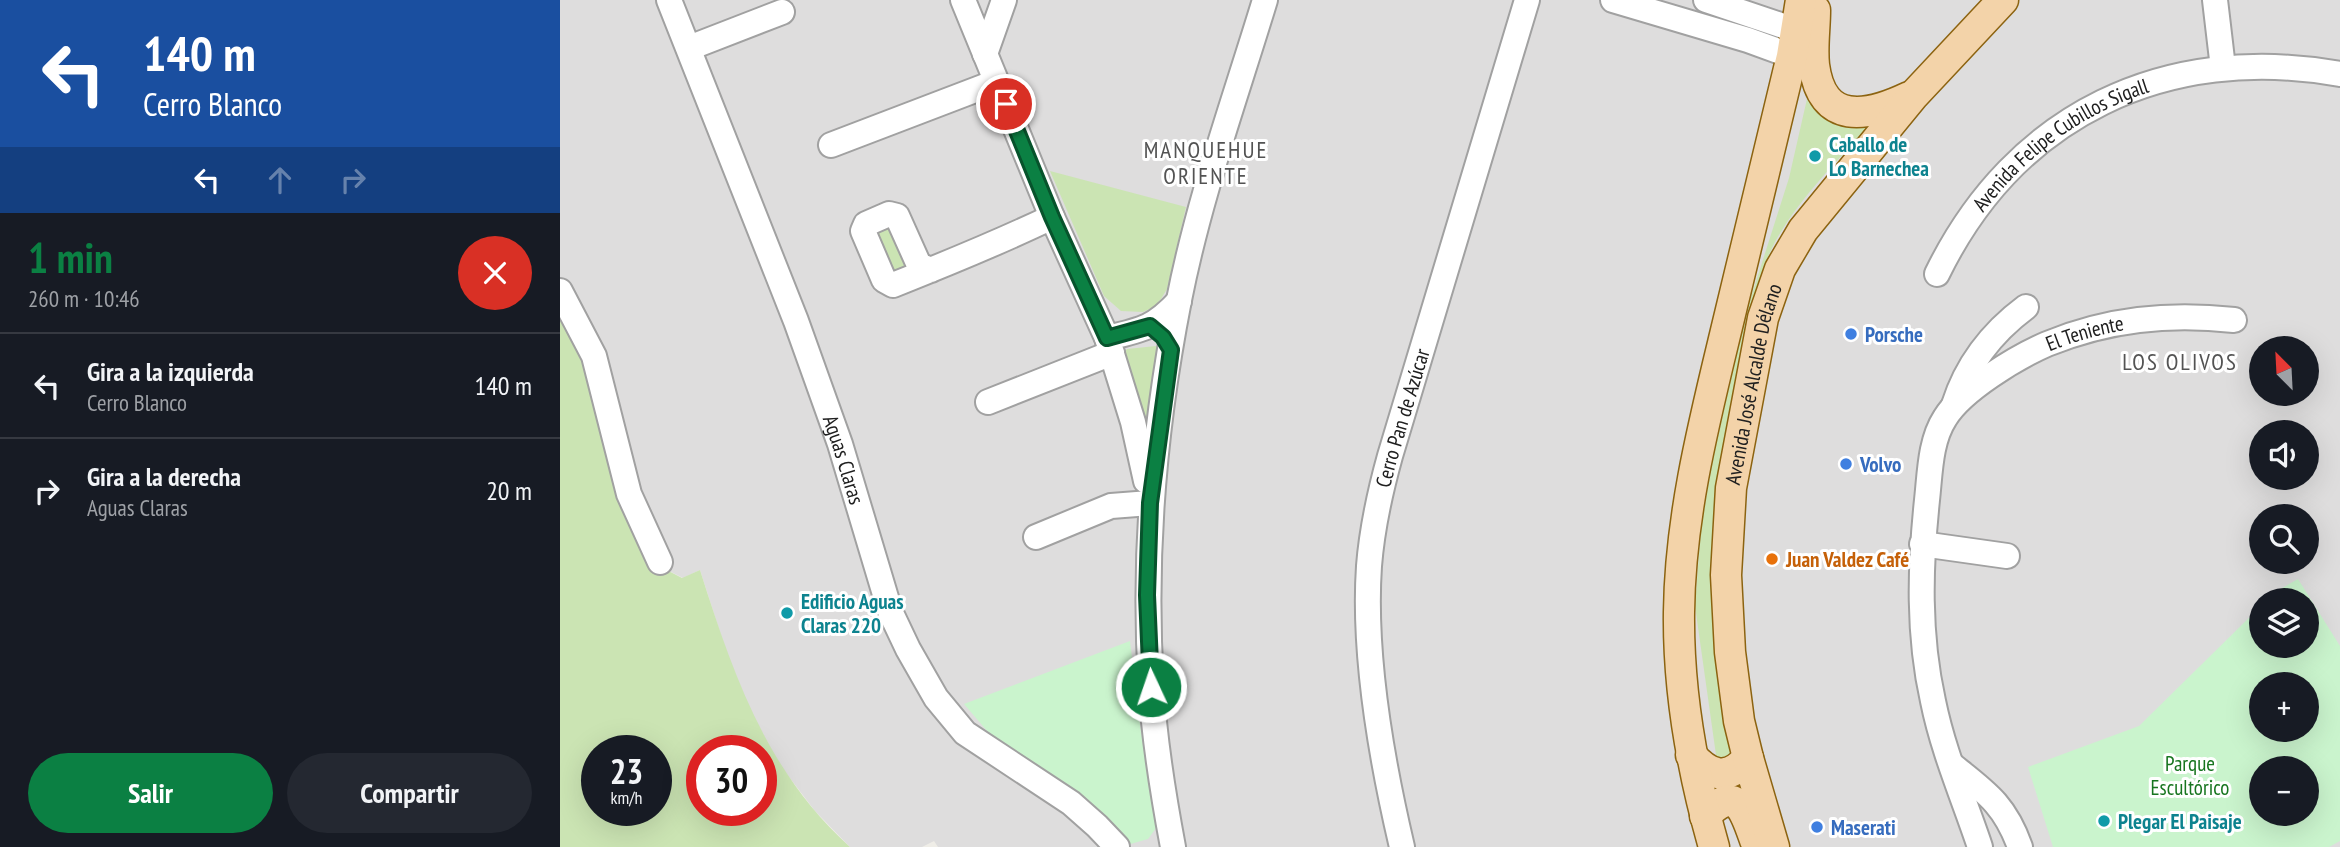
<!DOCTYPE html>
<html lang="es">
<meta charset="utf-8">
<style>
:root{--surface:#171b24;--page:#242831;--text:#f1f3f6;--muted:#9ea1a6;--line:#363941;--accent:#0b8043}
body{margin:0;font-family:"PT Sans Narrow",sans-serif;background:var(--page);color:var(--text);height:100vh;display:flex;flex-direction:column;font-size:26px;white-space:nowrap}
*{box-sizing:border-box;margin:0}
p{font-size:23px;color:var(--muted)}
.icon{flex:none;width:38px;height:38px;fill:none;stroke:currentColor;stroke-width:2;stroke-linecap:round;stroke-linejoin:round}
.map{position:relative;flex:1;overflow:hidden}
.drawer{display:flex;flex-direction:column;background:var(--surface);width:560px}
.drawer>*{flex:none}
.banner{background:#1a4fa0;color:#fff;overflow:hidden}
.needle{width:46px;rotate:336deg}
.controls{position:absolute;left:1689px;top:336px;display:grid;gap:14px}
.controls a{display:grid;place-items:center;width:70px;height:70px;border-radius:50%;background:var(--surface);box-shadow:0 7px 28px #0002;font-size:35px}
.speed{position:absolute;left:21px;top:735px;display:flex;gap:14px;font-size:35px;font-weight:700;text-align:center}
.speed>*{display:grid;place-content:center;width:91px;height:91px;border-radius:50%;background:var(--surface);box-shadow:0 7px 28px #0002;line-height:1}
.speed small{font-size:18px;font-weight:400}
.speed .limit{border:10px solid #d22;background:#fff;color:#111}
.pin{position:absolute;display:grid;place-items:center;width:60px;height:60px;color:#fff;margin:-30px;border:4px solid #fff;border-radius:50%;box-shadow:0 2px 7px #0007}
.me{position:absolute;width:77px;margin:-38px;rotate:357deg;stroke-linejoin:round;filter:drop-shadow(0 0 5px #0008)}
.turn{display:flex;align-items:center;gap:24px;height:147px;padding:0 28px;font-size:32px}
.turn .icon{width:91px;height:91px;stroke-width:2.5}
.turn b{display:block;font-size:49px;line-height:60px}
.lanes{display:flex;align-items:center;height:66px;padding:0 28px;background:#0003;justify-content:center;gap:35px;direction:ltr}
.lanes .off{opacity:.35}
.round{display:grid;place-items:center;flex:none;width:74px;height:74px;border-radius:37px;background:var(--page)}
.summary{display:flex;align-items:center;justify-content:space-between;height:119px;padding:0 28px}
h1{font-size:42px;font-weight:700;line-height:52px;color:var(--accent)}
.action{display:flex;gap:14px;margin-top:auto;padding:14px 28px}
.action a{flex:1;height:80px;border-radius:42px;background:var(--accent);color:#fff;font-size:28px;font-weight:700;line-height:80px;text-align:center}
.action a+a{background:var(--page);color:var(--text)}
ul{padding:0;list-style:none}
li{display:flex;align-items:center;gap:21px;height:105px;padding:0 28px;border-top:2px solid var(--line)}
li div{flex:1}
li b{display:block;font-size:26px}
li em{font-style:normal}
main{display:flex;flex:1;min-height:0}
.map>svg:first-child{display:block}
.residential{fill:#dedddd;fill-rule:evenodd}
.grass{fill:#cbe4b3;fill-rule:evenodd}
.park{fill:#caf4cd;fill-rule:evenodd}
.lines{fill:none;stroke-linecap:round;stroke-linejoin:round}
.minor-casing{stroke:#a1a1a1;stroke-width:28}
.major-casing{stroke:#8c6310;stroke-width:33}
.minor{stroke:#fff;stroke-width:24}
.major{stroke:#f3d3a9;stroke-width:30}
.route-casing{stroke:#07532c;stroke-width:18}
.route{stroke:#0b8043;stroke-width:12}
.culture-dot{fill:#0f9aa8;stroke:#fff;stroke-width:2.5}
.shop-dot{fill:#3f7fe0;stroke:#fff;stroke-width:2.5}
.food-dot{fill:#e8710a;stroke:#fff;stroke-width:2.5}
.labels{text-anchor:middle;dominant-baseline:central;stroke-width:6;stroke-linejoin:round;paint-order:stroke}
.culture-label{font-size:21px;font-weight:bold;fill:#0d838f;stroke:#fff;text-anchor:start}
.street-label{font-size:21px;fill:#202020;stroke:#fff}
.shop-label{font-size:21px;font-weight:bold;fill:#366cbe;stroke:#fff;text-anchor:start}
.food-label{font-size:21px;font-weight:bold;fill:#c56008;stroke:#fff;text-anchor:start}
.park-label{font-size:21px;fill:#17751f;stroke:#fff}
.neighbourhood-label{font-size:23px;letter-spacing:2px;fill:#535353;stroke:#fff}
</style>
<main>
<section class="drawer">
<div class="banner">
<div class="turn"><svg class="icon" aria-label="left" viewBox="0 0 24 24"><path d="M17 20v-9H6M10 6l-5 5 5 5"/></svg><div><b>140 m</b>Cerro Blanco</div></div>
<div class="lanes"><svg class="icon" aria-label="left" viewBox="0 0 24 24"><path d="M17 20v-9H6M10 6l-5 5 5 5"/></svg><svg class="icon off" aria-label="ahead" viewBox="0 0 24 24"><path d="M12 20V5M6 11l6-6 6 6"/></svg><svg class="icon off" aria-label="right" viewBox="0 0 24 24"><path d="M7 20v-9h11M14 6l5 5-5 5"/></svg></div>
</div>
<div class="summary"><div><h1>1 min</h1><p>260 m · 10:46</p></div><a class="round" style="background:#d93025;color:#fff"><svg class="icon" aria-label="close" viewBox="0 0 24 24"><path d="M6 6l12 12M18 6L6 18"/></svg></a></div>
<ul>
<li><svg class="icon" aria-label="left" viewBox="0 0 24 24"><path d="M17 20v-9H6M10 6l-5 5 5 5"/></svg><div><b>Gira a la izquierda</b><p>Cerro Blanco</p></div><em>140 m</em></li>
<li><svg class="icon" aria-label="right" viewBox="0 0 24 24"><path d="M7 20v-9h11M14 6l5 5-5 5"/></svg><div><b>Gira a la derecha</b><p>Aguas Claras</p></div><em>20 m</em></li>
</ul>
<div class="action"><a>Salir</a><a>Compartir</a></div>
</section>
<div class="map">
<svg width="1780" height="847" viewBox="0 0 1780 847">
<rect width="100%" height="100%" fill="#efede7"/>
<path class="residential" d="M0,0h1780v847h-1402l-4,-6 -12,6h-72l-35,-36 -35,-46 -29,-53 -24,-58 -27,-84 -17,8 -26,-13 -97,-264zM1701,348h45v46h-45zM1701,432h45v46h-45zM1701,516h45v46h-45zM1701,600h45v46h-45zM1701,684h45v46h-45zM1701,768h45v46h-45z"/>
<path class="grass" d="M1249,90l61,34c-32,37 -71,74 -95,118 -16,30 -23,66 -30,99l-11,416 -17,5 -22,-156 6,-78 12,-70 33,-145 43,-135z
M490,171l136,36 -19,82 -6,10 -7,8 -11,5 -22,-1 -17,-15z
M328,219l25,48 -21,13 -20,-55z
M0,301l30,57 67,207 25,13 18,-8c33,104 66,201 150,277h-290zM37,751h59v59h-59zM142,751h59v59h-59z
M596,346l3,2 -11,69 -4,1 -22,-63 5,-6z"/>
<path class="park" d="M1738,579l42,67v195l-11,6h-276l-25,-80 111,-41 122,-120v40h45v-46h-39l8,-8zM1701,684h45v46h-45zM1701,768h45v46h-45z
M570,641l11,92 21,87 -14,19 -21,6 -40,-46 -99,-67 -24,-28z"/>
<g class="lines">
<defs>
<g id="minor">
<path id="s1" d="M109,0l127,321 44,123 50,167 18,38 28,49 29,35 106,70 26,23 20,21"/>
<path d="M403,0l89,217 55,121 26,84 13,59"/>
<path d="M1053,0l135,40 44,16"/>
<path d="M1146,0l89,30"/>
<path d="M1655,0l8,68"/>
<path d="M129,48l93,-36"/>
<path d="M425,54l19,-54"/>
<path d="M271,145l165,-63"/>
<path d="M371,270l-12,-5 -22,-49 -8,-2 -23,10 -3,7 21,49 9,5c53,-21 107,-43 159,-68"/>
<path id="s2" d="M1377,274c78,-160 229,-231 403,-200"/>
<path d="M0,291l34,65 35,138 31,68"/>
<path d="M547,338c35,-8 47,-10 72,-37"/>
<path d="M428,402l124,-49"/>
<path d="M1394,405c13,-41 37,-72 72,-98"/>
<path d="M476,537l75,-31 39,-3"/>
<path d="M1362,544l85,12"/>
<path d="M1393,766c34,27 52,39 67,81"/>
<path d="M613,847c-10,-53 -19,-108 -22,-163 -8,-128 3,-257 28,-384 20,-102 56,-201 86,-300"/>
<path id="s3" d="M842,847c-20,-85 -39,-193 -33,-281 3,-38 11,-74 21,-110l137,-456"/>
<path id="s4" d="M1420,847c-16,-48 -37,-96 -47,-146 -15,-67 -13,-134 -6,-201 3,-27 3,-59 18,-82 17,-28 72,-61 102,-74 61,-25 121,-31 187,-24"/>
</g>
<g id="major">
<path d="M1255,10c0,18 -3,37 -1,55 8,61 53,52 95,32"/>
<path d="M1131,755c19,21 36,27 57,3"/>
<path d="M1145,816c32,-34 40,-4 50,24"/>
<path d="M1154,847c-22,-77 -36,-155 -35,-235 1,-94 24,-186 46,-277 22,-93 44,-186 67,-279l9,-56"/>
<path id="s5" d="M1214,847l-26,-89 -9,-37 -9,-69 -4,-77 5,-87 32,-170 17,-49 23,-39 110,-134 90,-96"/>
</g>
</defs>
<use href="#minor" class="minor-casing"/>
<use href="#major" class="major-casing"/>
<use href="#minor" class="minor"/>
<use href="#major" class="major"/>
</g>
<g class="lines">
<defs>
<path id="route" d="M446,104l46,113 55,121 43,-12 13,11 8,13 -21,153 -3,92 4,92"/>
</defs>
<use href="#route" class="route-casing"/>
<use href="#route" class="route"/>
</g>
<g class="culture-dot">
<circle cx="1255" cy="156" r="7"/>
<circle cx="227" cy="613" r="7"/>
<circle cx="1544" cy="821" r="7"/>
</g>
<g class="shop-dot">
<circle cx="1291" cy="334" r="7"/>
<circle cx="1286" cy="464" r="7"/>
<circle cx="1257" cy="827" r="7"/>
</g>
<circle class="food-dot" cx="1212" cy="559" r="7"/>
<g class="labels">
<g class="culture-label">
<text x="1269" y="144">Caballo de<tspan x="1269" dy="24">Lo Barnechea</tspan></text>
<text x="241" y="601">Edificio Aguas<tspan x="241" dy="24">Claras 220</tspan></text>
<text x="1558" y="821">Plegar El Paisaje</text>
</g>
<g class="street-label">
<text stroke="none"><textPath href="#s2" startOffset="184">Avenida Felipe Cubillos Sigall</textPath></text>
<text stroke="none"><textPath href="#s4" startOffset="607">El Teniente</textPath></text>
<text stroke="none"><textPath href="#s5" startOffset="471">Avenida José Alcalde Délano</textPath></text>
<text stroke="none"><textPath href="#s3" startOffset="436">Cerro Pan de Azúcar</textPath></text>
<text stroke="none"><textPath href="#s1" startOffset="492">Aguas Claras</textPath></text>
</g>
<g class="shop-label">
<text x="1305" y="334">Porsche</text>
<text x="1300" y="464">Volvo</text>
<text x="1271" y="827">Maserati</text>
</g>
<g class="food-label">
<text x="1226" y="559">Juan Valdez Café</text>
</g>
<g class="park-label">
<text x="1630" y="763">Parque<tspan x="1630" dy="24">Escultórico</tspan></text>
</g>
<g class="neighbourhood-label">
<text x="646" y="149">MANQUEHUE<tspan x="646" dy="26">ORIENTE</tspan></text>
<text x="1620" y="361">LOS OLIVOS</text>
</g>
</g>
</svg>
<div class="controls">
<a><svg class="needle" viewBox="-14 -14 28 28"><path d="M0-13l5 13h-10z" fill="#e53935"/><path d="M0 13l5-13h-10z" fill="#9ea1a6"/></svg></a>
<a><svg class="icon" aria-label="sound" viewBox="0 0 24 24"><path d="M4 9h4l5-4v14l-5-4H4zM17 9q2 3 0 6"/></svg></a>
<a><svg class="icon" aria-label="search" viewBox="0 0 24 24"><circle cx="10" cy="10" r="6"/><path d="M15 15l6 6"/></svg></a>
<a><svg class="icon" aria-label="layers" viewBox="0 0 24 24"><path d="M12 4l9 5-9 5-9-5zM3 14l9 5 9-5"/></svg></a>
<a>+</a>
<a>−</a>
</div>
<div class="speed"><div>23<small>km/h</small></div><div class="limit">30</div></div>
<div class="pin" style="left:446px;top:104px;background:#d93025"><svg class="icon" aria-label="arrive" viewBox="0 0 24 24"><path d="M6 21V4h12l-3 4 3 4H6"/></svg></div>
<svg class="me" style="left:591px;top:687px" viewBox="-20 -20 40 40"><circle r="17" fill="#0b8043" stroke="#fff" stroke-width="3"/><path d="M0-11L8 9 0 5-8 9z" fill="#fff"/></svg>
</div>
</main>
